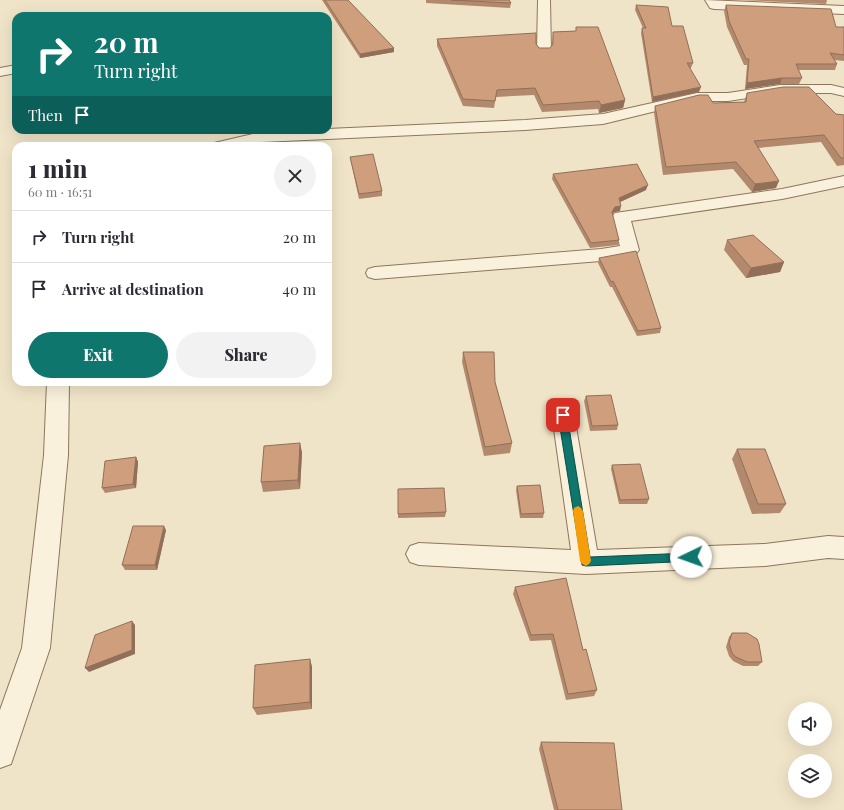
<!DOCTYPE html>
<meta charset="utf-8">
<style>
:root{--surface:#fff;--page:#f2f2f3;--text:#2b2b33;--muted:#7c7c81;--line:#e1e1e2;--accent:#0f766e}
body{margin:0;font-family:"Playfair Display",serif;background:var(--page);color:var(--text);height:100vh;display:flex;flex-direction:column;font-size:15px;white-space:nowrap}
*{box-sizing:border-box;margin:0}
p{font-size:13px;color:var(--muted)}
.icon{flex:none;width:22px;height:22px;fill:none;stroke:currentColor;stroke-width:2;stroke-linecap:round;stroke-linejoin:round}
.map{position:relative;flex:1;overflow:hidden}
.drawer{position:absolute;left:12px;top:142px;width:320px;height:244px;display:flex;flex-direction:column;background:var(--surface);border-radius:12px;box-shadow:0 4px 16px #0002}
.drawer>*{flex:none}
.hud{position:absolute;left:12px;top:12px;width:320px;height:122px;border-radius:12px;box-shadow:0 4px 16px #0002;background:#0f766e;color:#fff;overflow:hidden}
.tools{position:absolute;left:788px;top:702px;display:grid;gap:8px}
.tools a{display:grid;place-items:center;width:44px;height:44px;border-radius:50%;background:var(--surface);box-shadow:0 4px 16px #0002;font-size:20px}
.pin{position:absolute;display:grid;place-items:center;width:34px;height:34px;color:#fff;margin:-17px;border-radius:8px;box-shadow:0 2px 6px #0006}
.me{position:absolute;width:44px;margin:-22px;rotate:267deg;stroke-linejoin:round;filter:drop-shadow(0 0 3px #0008)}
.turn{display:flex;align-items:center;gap:14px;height:84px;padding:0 16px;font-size:18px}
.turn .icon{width:52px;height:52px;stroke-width:2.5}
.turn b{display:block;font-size:28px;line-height:34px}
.then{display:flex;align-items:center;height:38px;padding:0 16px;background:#0003;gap:8px;font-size:15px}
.round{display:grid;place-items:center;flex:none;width:42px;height:42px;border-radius:21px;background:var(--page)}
.headline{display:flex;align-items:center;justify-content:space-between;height:68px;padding:0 16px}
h1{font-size:24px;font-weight:800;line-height:30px}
.button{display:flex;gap:8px;margin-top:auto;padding:8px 16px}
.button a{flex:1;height:46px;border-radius:24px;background:var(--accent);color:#fff;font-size:16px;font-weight:800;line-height:46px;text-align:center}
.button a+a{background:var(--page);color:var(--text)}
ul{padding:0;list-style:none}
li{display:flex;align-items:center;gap:12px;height:52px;padding:0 16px;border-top:1px solid var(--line)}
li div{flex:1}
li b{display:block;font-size:15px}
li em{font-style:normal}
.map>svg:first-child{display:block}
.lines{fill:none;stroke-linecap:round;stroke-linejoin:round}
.minor-casing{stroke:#8d765c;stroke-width:2}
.minor{fill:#faf1dc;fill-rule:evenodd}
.wall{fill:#b2896c}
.shaded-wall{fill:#916f58}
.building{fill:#cf9f7d;stroke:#916f58}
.route{fill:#0f766e;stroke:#0a4d48}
.slow{fill:#f59e0b}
</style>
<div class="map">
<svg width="844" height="810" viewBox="0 0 844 810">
<rect width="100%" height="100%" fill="#f0e4c8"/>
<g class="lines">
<defs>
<path id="minor" d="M538,0h12l1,51 -2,3h-10l-2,-3z
M705,0l139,6v8l-130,-5 -4,-1z
M16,65v8l-16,3v-8z
M780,85h51l13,3v8l-13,-3h-51l-52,8h-31l-94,23 -78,6 -264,12 -20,4h-29l2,-3 47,-11 264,-12 78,-6 94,-21h31z
M844,176v10l-62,13 -151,22 8,29 -3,4 -35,7 -226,18 -7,-2 -2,-4 2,-4 7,-2 226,-18 19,-3 -8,-29 3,-4 167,-24z
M47,382h22l-1,73 -18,193 -39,116 -11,4v-58l22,-62 22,-193z
M563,406l8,3 3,6 23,135 168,-6 63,-8 16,1v22l-16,-1 -63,8 -179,8 -167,-9 -9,-3 -4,-8 4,-8 9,-3 152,7 -19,-135 3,-6z"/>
</defs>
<use href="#minor" class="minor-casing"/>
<use href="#minor" class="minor"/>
</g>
<path class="wall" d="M322,0h26l46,48v4l-34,6z
M426,0h83l2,3 -1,5 -84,-5z
M740,0h87l-1,4z
M636,5l36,21 21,37 -2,5h-2l10,24 -47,10 -11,-69 1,-5h1l-8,-18z
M726,5l110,22h8v34l-10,-1 3,4 -2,6h-37l4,8 -3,6h-19l-35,5 2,-24h-3l-17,-38 -3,-16z
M576,27l49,73 -2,8 -24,5 -1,-4 -56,3 -8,-17 -38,2 -2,11 -31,-2 -26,-60v-7l99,5 3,4h11l2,-3 1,-13 23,-1z
M747,93l89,21 8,1v50l-7,1 -16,-24 -63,6 18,40 -24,4 -19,-23 -70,6 -9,-62 1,-7 89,-4z
M350,157l32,34v5l-23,3 -8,-37z
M553,174l93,16 -26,12v9l-6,1 -2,2 7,26 -1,5 -28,3 -38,-69z
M727,240l57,22 -4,10 -34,6 -22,-28z
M599,258l62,70 -1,5 -23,3 -25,-49h-2l-12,-24z
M463,352l32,30 17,61 -2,10 -26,3 -22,-94z
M586,396l32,29 -1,5 -27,1 -6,-30z
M300,443l2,10 -2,36 -37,3 -2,-10z
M737,449l49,55 -6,9 -28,1 -20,-55z
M136,457l2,5 -2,26 -31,5 -3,-5z
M612,465l37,34 -2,5h-28l-8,-35z
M517,486l27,27 -1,5h-23l-4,-28z
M398,489l48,23 -1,5 -47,1z
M166,530l-9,40h-32l-3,-5z
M515,587l68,63 14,40 -3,6 -28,4 -15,-60 -21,1 -17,-47z
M732,633l30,29 -4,4h-15l-10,-5 -4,-5 -3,-9 3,-10z
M310,659l2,8v42l-55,6 -4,-7z
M541,742l81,68h-68l-15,-61z"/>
<path class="shaded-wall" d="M394,48v4l-34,6v-4z
M782,78l-2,6 -35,5 2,-6z
M701,87l-2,5 -47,10 1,-5z
M625,100l-2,8 -24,5 2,-8z
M779,181l-3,7 -24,4 3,-8z
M648,185l-2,5 -28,13 1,-5z
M621,206l-1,5 -6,1 -3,5 1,-5 3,-5z
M784,262l-4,10 -34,6 5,-10z
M300,443l2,10 -2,36 -2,-9z
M136,457l2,5 -2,26 -3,-4z
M164,526l2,4 -9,40 -2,-5z
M132,621l3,4v29l-46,18 -4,-4z
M310,659l2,8v42l-2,-7z"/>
<path class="building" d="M325,0h23l46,48 -34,6z
M451,0h58l2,3z
M636,5l32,2 4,19h11l10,37h-6l14,24 -48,10 -11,-69h4z
M726,5l105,4 5,18h8v28l-14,-2 7,11h-41l6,14h-20l-35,5 2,-24h-3l-17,-38z
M576,27h22l27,73 -24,5 -2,-4 -56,4 -8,-17 -38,2 -2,11 -32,-2 -26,-60 99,-6v11l3,4h11l3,-4v-12l23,-1z
M783,87h26l27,27 8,1v43h-3l-17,-23 -70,6 25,40 -24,3 -19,-22 -70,5 -11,-61 44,-11h9l5,8 33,-1 1,-9z
M373,154l9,37 -23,3 -9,-37z
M637,164l11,21 -29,13 2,8 -6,1 -3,5 7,28 -28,3 -38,-69z
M753,235l31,27 -33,6 -24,-28z
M636,251l25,77 -23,3 -25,-50 -2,1 -12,-24z
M463,352h31l1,30 17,61 -27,4z
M611,395l7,30 -26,1 -6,-30z
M300,443l-2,37 -37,2 3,-36z
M737,449h28l21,55h-28z
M136,457l-3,27 -31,4 3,-27z
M640,464l9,35 -29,1 -8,-35z
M540,485l4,28 -23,1 -4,-28z
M444,488l2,24 -48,2v-25z
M133,526h31l-9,39h-33z
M566,578l17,72 3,-1 11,41 -29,4 -15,-60 -22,1 -16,-48z
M132,621v29l-47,18 10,-33z
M732,633h15l10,6 2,5 3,18h-15l-11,-5 -4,-4 -3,-10z
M310,659v43l-57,6 2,-43z
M541,742l73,1 8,67h-64z"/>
<path class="route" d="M563,412l4,3 23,142 101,-4 4,1 1,3 -1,4 -109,5 -4,-1 -24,-150z"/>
<path class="slow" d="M578,506l3,2 2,3 8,50 -2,3 -3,2 -4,-2 -2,-3 -7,-50 1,-3z"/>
</svg>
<div class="tools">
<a><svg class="icon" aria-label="sound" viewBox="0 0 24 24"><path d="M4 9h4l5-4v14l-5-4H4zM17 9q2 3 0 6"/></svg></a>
<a><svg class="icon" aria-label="layers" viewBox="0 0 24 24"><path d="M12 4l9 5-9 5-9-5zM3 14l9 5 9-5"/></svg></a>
</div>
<div class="pin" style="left:563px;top:415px;background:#d93025"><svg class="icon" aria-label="arrive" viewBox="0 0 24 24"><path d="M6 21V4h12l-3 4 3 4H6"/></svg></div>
<svg class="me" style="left:691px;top:557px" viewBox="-20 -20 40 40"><circle r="19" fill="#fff"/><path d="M0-13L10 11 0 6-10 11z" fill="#0f766e"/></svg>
<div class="hud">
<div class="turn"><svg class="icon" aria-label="right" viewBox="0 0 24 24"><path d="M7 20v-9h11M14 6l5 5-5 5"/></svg><div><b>20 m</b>Turn right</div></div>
<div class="then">Then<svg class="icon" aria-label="arrive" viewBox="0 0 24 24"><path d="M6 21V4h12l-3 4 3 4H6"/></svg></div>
</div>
<section class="drawer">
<div class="headline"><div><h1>1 min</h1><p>60 m · 16:51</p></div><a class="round"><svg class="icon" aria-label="close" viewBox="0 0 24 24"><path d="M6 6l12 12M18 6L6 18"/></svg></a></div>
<ul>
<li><svg class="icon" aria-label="right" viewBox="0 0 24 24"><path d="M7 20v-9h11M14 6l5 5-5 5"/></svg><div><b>Turn right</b></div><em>20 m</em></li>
<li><svg class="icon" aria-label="arrive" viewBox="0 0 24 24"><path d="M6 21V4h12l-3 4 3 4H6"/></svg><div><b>Arrive at destination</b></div><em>40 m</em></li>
</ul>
<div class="button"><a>Exit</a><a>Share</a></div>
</section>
</div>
